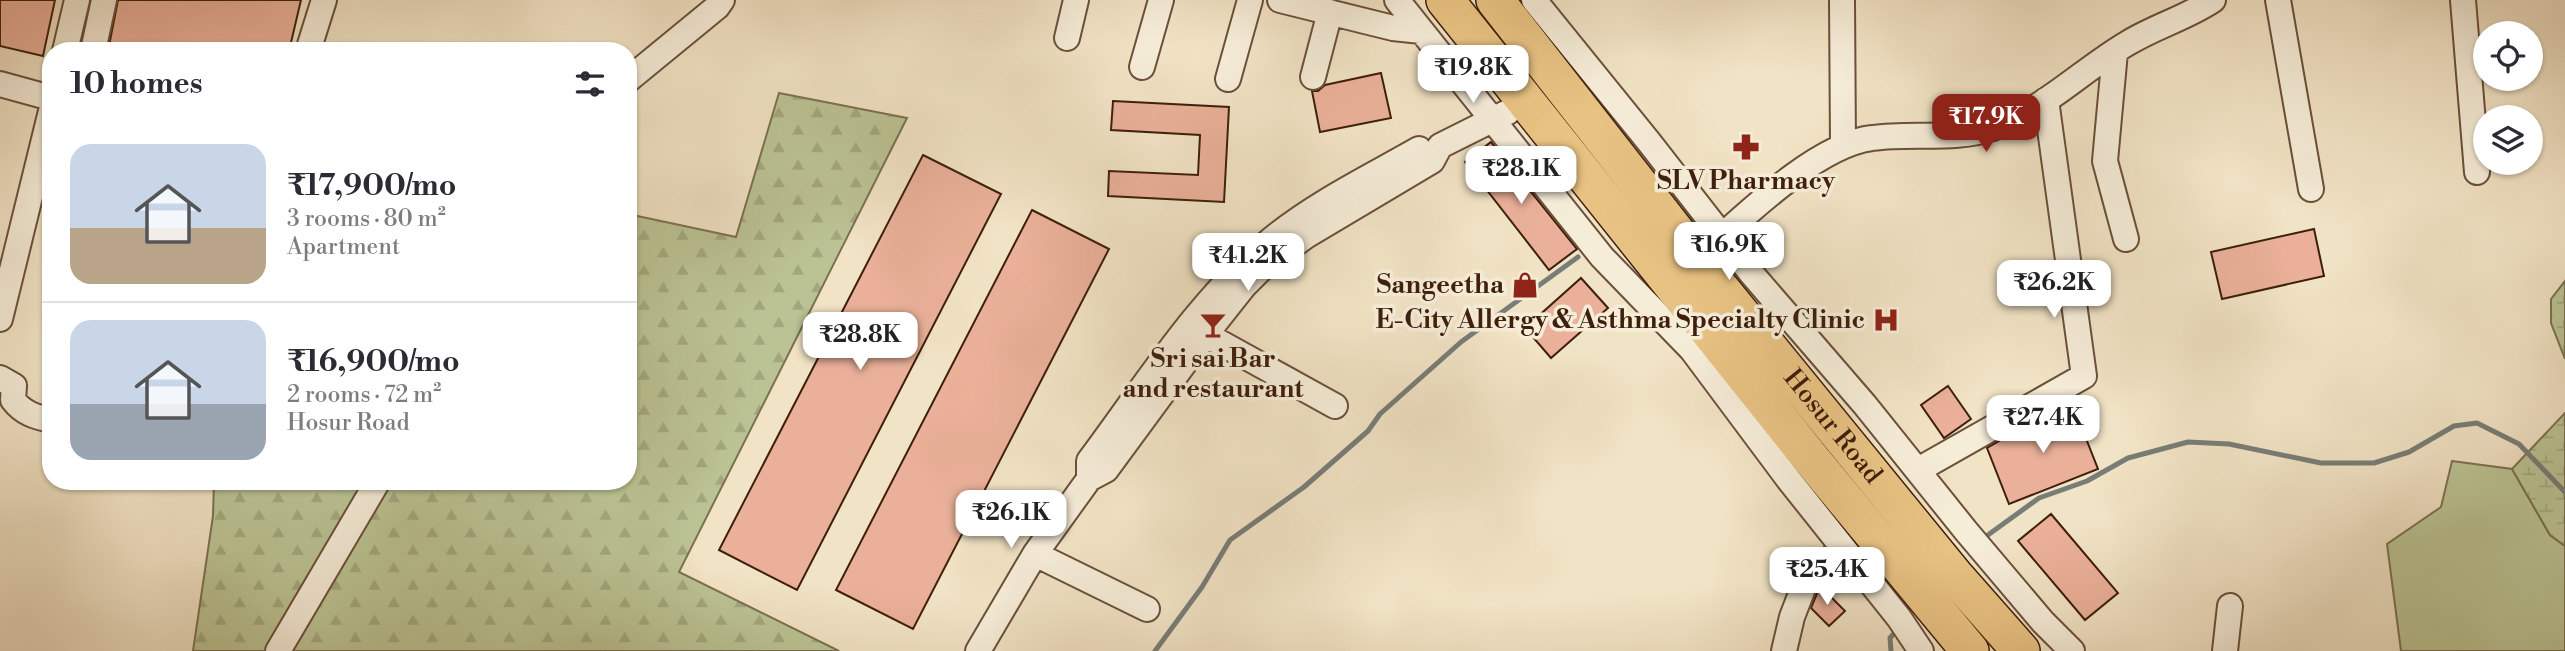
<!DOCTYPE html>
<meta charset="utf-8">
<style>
body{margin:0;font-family:"Libre Bodoni",serif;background:#f7f7f7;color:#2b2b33;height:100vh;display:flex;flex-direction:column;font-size:26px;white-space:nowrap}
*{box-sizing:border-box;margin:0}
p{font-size:23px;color:#7c7c81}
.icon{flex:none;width:38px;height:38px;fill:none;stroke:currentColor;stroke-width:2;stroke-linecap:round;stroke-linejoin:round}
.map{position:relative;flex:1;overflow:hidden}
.sheet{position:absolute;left:42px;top:42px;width:595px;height:448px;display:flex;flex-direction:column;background:#fff;border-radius:28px;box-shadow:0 2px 5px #0004}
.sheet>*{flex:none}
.controls{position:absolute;left:2473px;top:21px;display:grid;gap:14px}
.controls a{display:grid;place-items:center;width:70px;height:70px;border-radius:50%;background:#fff;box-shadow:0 2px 5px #0004;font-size:35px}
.price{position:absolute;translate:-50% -60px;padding:0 16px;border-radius:14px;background:#fff;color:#222;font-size:23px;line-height:46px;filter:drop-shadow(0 2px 4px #0008)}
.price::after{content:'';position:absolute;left:50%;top:42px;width:21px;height:16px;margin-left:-10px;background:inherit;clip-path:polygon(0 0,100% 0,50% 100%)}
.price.current{background:#8f2418;color:#fff}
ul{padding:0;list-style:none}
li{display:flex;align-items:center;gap:21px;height:175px;padding:0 28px}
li+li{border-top:2px solid #e1e1e2}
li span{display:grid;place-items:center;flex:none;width:196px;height:140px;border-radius:21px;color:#555}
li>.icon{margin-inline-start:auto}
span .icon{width:84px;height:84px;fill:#fffc;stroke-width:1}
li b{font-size:30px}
h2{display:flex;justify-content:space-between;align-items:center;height:84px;padding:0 28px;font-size:30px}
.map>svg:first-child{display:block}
.grass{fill:#bbc394;stroke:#7c7150;stroke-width:2}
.forest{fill:url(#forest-firs);stroke:#7c7150;stroke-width:2}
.wetland{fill:url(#wetland-marsh);stroke:#7c7150;stroke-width:2}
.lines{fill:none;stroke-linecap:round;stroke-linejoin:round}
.stream{stroke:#787d77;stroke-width:5}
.building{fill:#eab099;stroke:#3e1f0c;stroke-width:2}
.minor-casing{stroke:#6b503a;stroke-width:28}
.highway-casing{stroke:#3e1f0c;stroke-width:40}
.minor{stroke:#f6edd9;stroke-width:24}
.highway{stroke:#e8c282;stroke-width:37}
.labels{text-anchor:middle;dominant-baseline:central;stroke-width:7;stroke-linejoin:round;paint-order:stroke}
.poi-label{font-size:26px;font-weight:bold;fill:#3e1f0c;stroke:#f6edd9}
.street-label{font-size:26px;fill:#3e1f0c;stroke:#f6edd9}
</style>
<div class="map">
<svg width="2565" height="651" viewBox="0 0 2565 651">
<defs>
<pattern id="forest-firs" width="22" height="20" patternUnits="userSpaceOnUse" patternTransform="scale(1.75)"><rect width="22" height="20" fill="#bbc394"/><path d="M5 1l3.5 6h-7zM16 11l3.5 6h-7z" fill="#a2a77e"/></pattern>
<pattern id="wetland-marsh" width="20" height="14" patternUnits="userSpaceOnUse" patternTransform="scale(1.75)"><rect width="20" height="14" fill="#bbc394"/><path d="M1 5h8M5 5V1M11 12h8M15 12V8" fill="none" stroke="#a2a77e"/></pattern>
</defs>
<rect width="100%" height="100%" fill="#f1e3c5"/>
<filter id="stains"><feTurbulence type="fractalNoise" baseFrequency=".00286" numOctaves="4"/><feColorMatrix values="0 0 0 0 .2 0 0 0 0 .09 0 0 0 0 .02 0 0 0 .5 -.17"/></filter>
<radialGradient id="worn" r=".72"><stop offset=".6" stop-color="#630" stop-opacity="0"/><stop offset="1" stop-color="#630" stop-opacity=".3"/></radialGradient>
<path class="grass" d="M2452,461L2512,469L2550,535L2565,546V651H2401L2387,544L2441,507Z"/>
<path class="forest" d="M779,93L907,118L679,572L839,651H193L213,516L214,481H628V214L736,237Z"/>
<path class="wetland" d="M2565,281V359L2551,323V299Z
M2565,413V546L2550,535L2512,469Z"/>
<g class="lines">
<path class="stream" d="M1981,540L2039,498L2087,481L2128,458L2188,442L2229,444L2321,463H2374L2409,452L2454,426L2477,423L2519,444L2565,492
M1155,651L1202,587L1230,540L1304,487L1368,431L1380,414L1461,342L1578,257
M1891,651L1890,638L1898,629"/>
</g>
<path class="building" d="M0,0H55L43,56L0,46Z
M118,0H301L289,51H108Z
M1381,73L1391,118L1320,132L1312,91H1318L1325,85Z
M1113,101L1229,107L1224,202L1108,196L1109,171L1198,175L1200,135L1111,130Z
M1491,142L1577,249L1549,270L1465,162Z
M923,155L1001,194L797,590L719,550Z
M1032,210L1109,249L913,629L836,590Z
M2314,229L2324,276L2222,299L2211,252Z
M1581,278L1608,308L1551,358L1525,328Z
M1948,386L1971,419L1944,438L1921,405Z
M2072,403L2098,469L2009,504L1987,448L2053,410Z
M2051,514L2118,593L2085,620L2018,541Z
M1820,586L1845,611L1829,626L1811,608Z"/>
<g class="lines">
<g class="minor-casing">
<path id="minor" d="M1280,0L1393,28L1421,31
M1397,0L1602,257L1692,350L1789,480L1899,618L1921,651
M1534,0L1649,142L1751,273L1865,405L1966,531L2043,622L2072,651
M1842,0L1843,145
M2278,0L2311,189
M2463,0L2477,172
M1067,38L1076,0
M65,51L77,0
M93,51L104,0
M308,51L324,0
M2115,52L2105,161L2126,239
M1142,67L1161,0
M1313,77L1330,12
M1228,79L1250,0
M628,80L717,7L722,0
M0,84L51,98
M1722,236C1758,203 1823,144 1872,138C1912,132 1954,141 1993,128C2044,110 2082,70 2128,43C2156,26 2186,18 2213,0
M0,319L51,111
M1192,327L1335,406
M0,378L14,386L13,400C23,413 35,417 51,420
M1918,470L2084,376L2046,100
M1089,479V461C1146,385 1198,300 1272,239C1316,203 1370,177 1419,149
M1035,554L1147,609
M278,651L378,481
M978,651L1035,554L1089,479L1106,470L1206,334L1244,286L1262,268L1306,236L1432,161L1440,146L1508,112
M1784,651L1792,617L1807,578L1843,548
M2225,651L2230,606"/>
</g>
<g class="highway-casing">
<g id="highway">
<path d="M1445,0L1812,460L1970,651"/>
<path id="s1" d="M1495,0L1719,287L1954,575L2021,651"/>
</g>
</g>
<use href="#minor" class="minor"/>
<use href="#highway" class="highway"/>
</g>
<defs>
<g id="pharmacy-bare" transform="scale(2.1)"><path d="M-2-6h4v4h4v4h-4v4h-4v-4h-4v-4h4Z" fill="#8f2418" stroke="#f6edd9" stroke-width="2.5" paint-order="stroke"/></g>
<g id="shop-bare" transform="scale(2.1)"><path d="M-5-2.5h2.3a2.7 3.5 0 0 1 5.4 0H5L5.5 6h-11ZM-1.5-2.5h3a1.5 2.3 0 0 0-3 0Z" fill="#8f2418" stroke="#f6edd9" stroke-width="2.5" paint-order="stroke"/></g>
<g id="hospital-bare" transform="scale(2.1)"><path d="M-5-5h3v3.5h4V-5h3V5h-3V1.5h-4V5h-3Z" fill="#8f2418" stroke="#f6edd9" stroke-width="2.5" paint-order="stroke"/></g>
<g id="bar-bare" transform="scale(2.1)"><path d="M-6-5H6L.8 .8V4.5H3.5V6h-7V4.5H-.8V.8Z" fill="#8f2418" stroke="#f6edd9" stroke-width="2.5" paint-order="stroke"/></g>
</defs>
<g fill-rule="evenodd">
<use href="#pharmacy-bare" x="1746" y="147"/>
<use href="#shop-bare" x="1525" y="285"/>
<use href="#hospital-bare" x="1886" y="320"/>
<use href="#bar-bare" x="1213" y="325"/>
</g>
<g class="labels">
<g class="poi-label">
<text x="1746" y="181">SLV Pharmacy</text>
<text x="1504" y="285" text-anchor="end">Sangeetha</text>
<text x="1865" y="320" text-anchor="end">E-City Allergy &amp; Asthma Specialty Clinic</text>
<text x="1213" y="359">Sri sai Bar<tspan x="1213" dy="30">and restaurant</tspan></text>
</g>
<g class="street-label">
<text stroke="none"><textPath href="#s1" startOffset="544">Hosur Road</textPath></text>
</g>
</g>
<rect width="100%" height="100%" filter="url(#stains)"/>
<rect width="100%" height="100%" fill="url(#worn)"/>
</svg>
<div class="controls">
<a><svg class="icon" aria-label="locate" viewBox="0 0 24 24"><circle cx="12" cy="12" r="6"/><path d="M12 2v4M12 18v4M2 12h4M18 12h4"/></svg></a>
<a><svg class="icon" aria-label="layers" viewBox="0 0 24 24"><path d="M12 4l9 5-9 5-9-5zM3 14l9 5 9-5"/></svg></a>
</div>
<b class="price" style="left:1473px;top:105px">₹19.8K</b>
<b class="price current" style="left:1986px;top:154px">₹17.9K</b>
<b class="price" style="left:1521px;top:206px">₹28.1K</b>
<b class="price" style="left:1729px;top:282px">₹16.9K</b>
<b class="price" style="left:1248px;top:293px">₹41.2K</b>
<b class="price" style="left:2054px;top:320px">₹26.2K</b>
<b class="price" style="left:860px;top:372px">₹28.8K</b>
<b class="price" style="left:2043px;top:455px">₹27.4K</b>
<b class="price" style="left:1011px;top:550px">₹26.1K</b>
<b class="price" style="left:1827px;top:607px">₹25.4K</b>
<section class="sheet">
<h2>10 homes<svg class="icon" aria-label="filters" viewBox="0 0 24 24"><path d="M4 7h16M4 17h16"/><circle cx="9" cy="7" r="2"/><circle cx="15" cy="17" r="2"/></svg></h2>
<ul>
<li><span style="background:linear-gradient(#c9d6e8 60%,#b9a48a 0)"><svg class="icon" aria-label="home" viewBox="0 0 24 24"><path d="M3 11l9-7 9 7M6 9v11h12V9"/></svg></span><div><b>₹17,900/mo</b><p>3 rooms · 80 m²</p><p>Apartment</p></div></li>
<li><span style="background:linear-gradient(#c9d6e8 60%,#9aa5b1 0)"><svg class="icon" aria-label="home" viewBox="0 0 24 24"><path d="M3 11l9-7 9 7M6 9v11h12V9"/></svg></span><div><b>₹16,900/mo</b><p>2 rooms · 72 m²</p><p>Hosur Road</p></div></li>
</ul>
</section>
</div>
